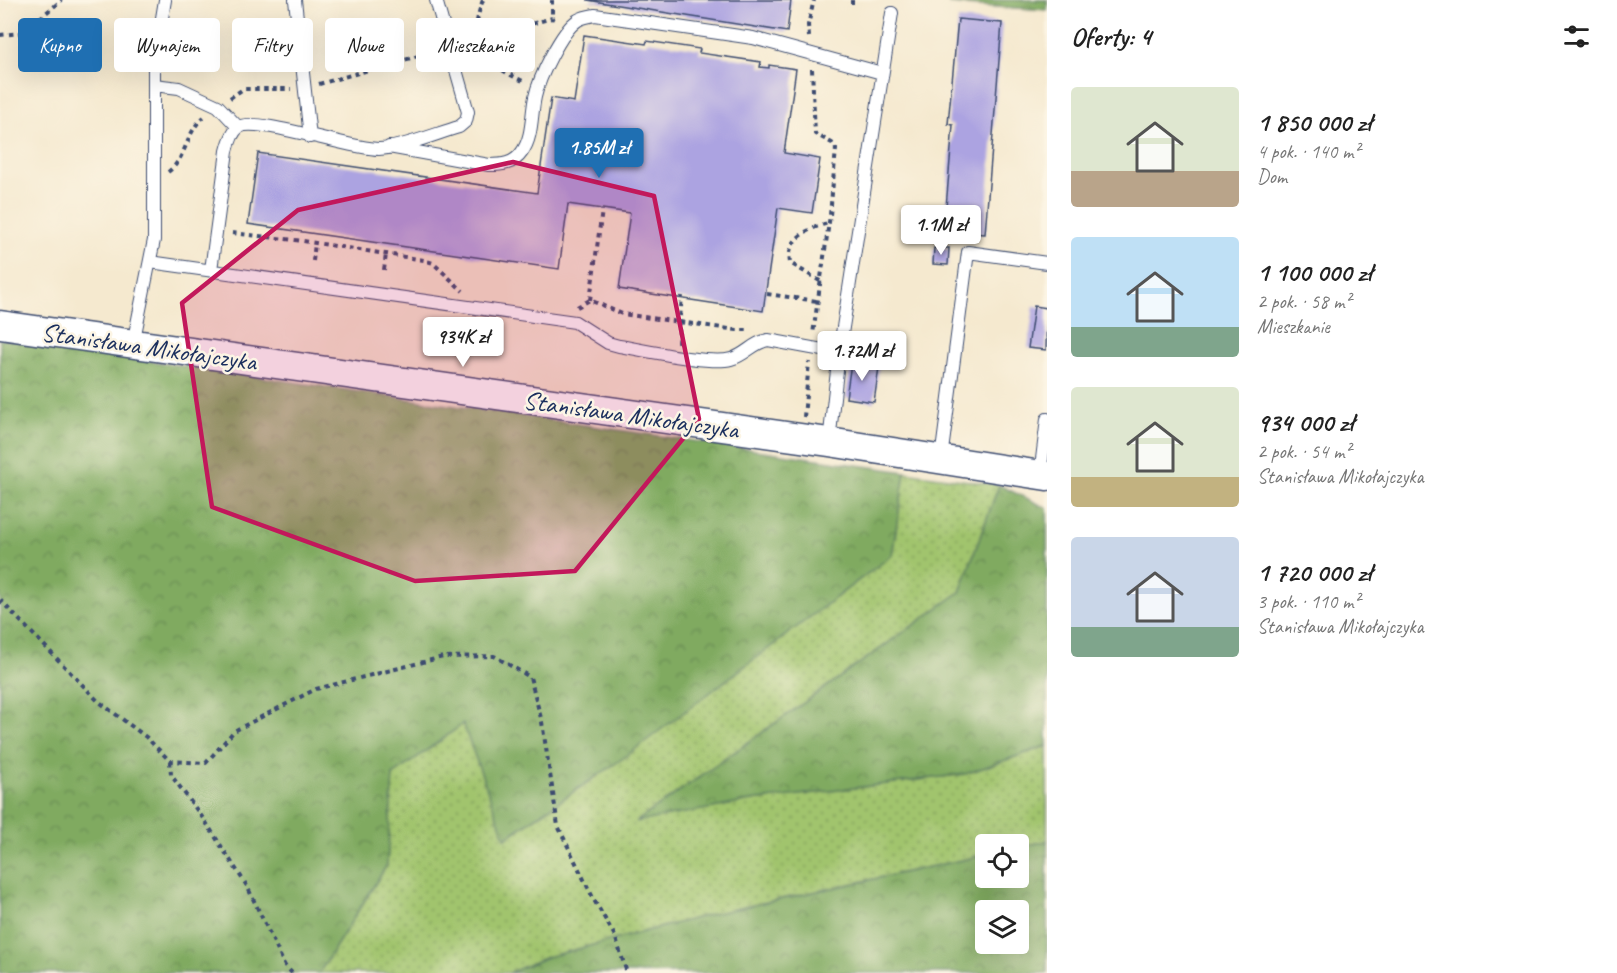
<!DOCTYPE html>
<html lang="pl">
<meta charset="utf-8">
<style>
body{margin:0;font-family:Caveat,sans-serif;background:#f6f6f6;color:#222;height:100vh;display:flex;flex-direction:column;font-size:22px;white-space:nowrap}
*{box-sizing:border-box;margin:0}
p{font-size:20px;color:#767676}
.icon{flex:none;width:33px;height:33px;fill:none;stroke:currentColor;stroke-width:2;stroke-linecap:round;stroke-linejoin:round}
.map{position:relative;flex:1;overflow:hidden}
.drawer{display:flex;flex-direction:column;background:#fff;width:570px}
.drawer>*{flex:none}
.banner{position:absolute;left:18px;top:18px;width:570px;height:54px;display:flex;gap:12px}
.fabs{position:absolute;left:975px;top:834px;display:grid;gap:12px}
.fabs a{display:grid;place-items:center;width:54px;height:54px;border-radius:6px;background:#fff;box-shadow:0 6px 24px #0002;font-size:30px}
.price{position:absolute;translate:-50% -51px;padding:0 14px;border-radius:6px;background:#fff;color:#222;font-size:20px;line-height:39px;filter:drop-shadow(0 2px 3px #0008)}
.price::after{content:'';position:absolute;left:50%;top:36px;width:18px;height:14px;margin-left:-9px;background:inherit;clip-path:polygon(0 0,100% 0,50% 100%)}
.price.on{background:#1f6fb2;color:#fff}
ul{padding:0;list-style:none}
li{display:flex;align-items:center;gap:18px;height:150px;padding:0 24px}
li span{display:grid;place-items:center;flex:none;width:168px;height:120px;border-radius:6px;color:#555}
li>.icon{margin-inline-start:auto}
span .icon{width:72px;height:72px;fill:#fffc;stroke-width:1}
li b{font-size:26px}
h2{display:flex;justify-content:space-between;align-items:center;height:72px;padding:0 24px;font-size:26px}
.chip{padding:0 21px;border-radius:6px;background:#fff;box-shadow:0 6px 24px #0002;font-size:21px;line-height:54px}
.chip.on{background:#1f6fb2;color:#fff}
main{display:flex;flex:1;min-height:0}
.map>svg:first-child{display:block}
.grass{fill:url(#grass-dots);stroke:#5e7a66;stroke-width:1.5}
.forest{fill:url(#forest-crowns);stroke:#4e6c5f;stroke-width:1.5;fill-rule:evenodd}
.building{fill:#aca3e1}
.lines{fill:none;stroke-linecap:round;stroke-linejoin:round}
.service-casing{stroke:#3c4b6f;stroke-width:14}
.tertiary-casing{stroke:#3c4b6f;stroke-width:31}
.path{stroke:#3c4b6f;stroke-width:4;stroke-dasharray:4.5 4.5;stroke-linecap:butt}
.service{stroke:#fff;stroke-width:12}
.tertiary{stroke:#fff;stroke-width:28}
.marked{fill:#c2185b;fill-opacity:0.2;stroke:#c2185b;stroke-width:4.5;stroke-linejoin:round}
.labels{text-anchor:middle;dominant-baseline:central;stroke-width:5;stroke-linejoin:round;paint-order:stroke}
.street-label{font-size:26px;fill:#1b2f5e;stroke:#fcf5e5}
</style>
<main>
<div class="map">
<svg width="1047" height="973" viewBox="0 0 1047 973">
<defs>
<pattern id="grass-dots" width="8" height="8" patternUnits="userSpaceOnUse" patternTransform="scale(1.5)"><rect width="8" height="8" fill="#a1c46d"/><path d="M2 2h.1M6 6h.1" fill="none" stroke="#82a05d" stroke-width="1.8" stroke-linecap="round"/></pattern>
<pattern id="forest-crowns" width="20" height="18" patternUnits="userSpaceOnUse" patternTransform="scale(1.5)"><rect width="20" height="18" fill="#80aa60"/><path d="M2 6a3 3 0 1 1 6 0M12 15a3 3 0 1 1 6 0" fill="none" stroke="#688b52"/></pattern>
</defs>
<rect width="100%" height="100%" fill="#fcf5e5"/>
<filter id="ink" filterUnits="userSpaceOnUse"><feTurbulence type="fractalNoise" baseFrequency=".0167" numOctaves="2"/><feDisplacementMap in="SourceGraphic" scale="12" xChannelSelector="R" yChannelSelector="G"/><feConvolveMatrix kernelMatrix="1 2 1 2 8 2 1 2 1" color-interpolation-filters="sRGB"/></filter>
<filter id="wash" filterUnits="userSpaceOnUse"><feTurbulence type="fractalNoise" baseFrequency=".008" numOctaves="4" result="noise"/><feDisplacementMap in="SourceGraphic" scale="24" xChannelSelector="R" yChannelSelector="G"/><feGaussianBlur stdDeviation="1.35" result="paint"/><feColorMatrix in="noise" values="0 0 0 0 0 0 0 0 0 0 0 0 0 0 0 0 0 1.4 0 .05"/><feComposite in="paint" operator="in"/></filter>
<g filter="url(#wash)">
<rect width="100%" height="100%" fill="#f5e9cf"/>
<path class="grass" d="M905,472L999,485L960,592L637,821L751,801L965,774L1047,746V841L1019,847L1018,844H986L985,855L712,914L547,957L509,973H319L387,865L392,776L463,724L506,838L622,759L892,555Z"/>
<path class="forest" d="M950,0H1047V10L949,4Z
M0,339L905,472L892,555L622,759L505,838L463,724L393,775L387,865L319,973H0Z
M999,485L1047,508V746L965,774L751,801L636,822L960,592Z
M1047,841V973H509L547,957L712,914L985,855L986,878H1018L1019,847ZM1018,910V944H986V910Z"/>
<g id="blocks">
<path class="building" d="M587,0H791L787,32Z
M958,19L1002,23L985,234L944,231L953,125L948,124Z
M584,35L646,44L647,41L700,49L699,53L761,62L760,67L769,68V65L796,69L784,153L820,159L812,213L778,208L763,311L619,289L630,213L568,204L559,269L248,224L258,153L537,193L551,98L574,102Z
M934,248H949L948,265L933,264Z
M1034,306L1047,308L1046,350L1028,348Z
M851,363L879,367L874,402L846,398Z"/>
</g>
</g>
<g filter="url(#ink)">
<use href="#blocks" fill-opacity="0" stroke="#3c4b6f" stroke-width="1.5"/>
<g class="lines">
<g class="service-casing">
<path id="service" d="M295,0L310,137
M154,85L179,88L218,106L238,127
M389,147L489,165C502,165 514,164 522,152C533,137 531,115 535,97C539,78 561,31 578,20C583,17 589,16 595,15L753,38L882,73
M150,262L575,322L608,343L619,346C645,350 709,365 731,359C746,355 752,343 768,340L839,353
M211,270L227,151C229,143 232,132 239,127C256,116 350,149 379,149C398,149 438,133 459,127L466,121L468,112L436,0
M133,344L154,240V66L165,0
M829,442L839,353L892,13
M941,459L968,252L1047,263
M1040,475L1047,419"/>
</g>
<g class="tertiary-casing">
<path id="tertiary" d="M0,325L829,442L1047,476"/>
</g>
<path class="path" d="M483,0C465,46 486,64 525,82
M552,0V18L554,19
M852,0V4
M0,35L21,33L62,0
M809,37L808,25L814,0
M463,43L552,18
M812,69L815,134L832,143L836,149L830,215L813,334
M319,84L436,51
M230,98L243,89H291
M168,172C187,158 186,131 204,117
M232,233L303,241L424,260L433,263L463,291
M313,261L315,243
M384,270L386,254
M820,281L790,263C786,238 808,229 828,223
M767,294L817,301
M590,300L602,210
M577,307L590,300L622,314L737,330H750
M678,343L682,296
M804,417L809,362
M0,600L98,701L146,737L170,761L206,763L234,731L316,689L443,657L494,656L530,677L542,722L558,826L594,900L615,936L627,973
M170,761L171,775L205,821L247,886L285,966L292,973"/>
<use href="#service" class="service"/>
<use href="#tertiary" class="tertiary"/>
</g>
</g>
<path class="marked" d="M513,162L654,196L699,419L575,571L415,581L212,507L182,303L298,210Z"/>
<g class="labels">
<g class="street-label">
<text transform="translate(149 347) rotate(8)">Stanisława Mikołajczyka</text>
<text transform="translate(631 415) rotate(8)">Stanisława Mikołajczyka</text>
</g>
</g>
</svg>
<div class="fabs">
<a><svg class="icon" aria-label="locate" viewBox="0 0 24 24"><circle cx="12" cy="12" r="6"/><path d="M12 2v4M12 18v4M2 12h4M18 12h4"/></svg></a>
<a><svg class="icon" aria-label="layers" viewBox="0 0 24 24"><path d="M12 4l9 5-9 5-9-5zM3 14l9 5 9-5"/></svg></a>
</div>
<b class="price on" style="left:599px;top:179px">1.85M zł</b>
<b class="price" style="left:941px;top:256px">1.1M zł</b>
<b class="price" style="left:463px;top:368px">934K zł</b>
<b class="price" style="left:862px;top:382px">1.72M zł</b>
<div class="banner">
<a class="chip on">Kupno</a>
<a class="chip">Wynajem</a>
<a class="chip">Filtry</a>
<a class="chip">Nowe</a>
<a class="chip">Mieszkanie</a>
</div>
</div>
<section class="drawer">
<h2>Oferty: 4<svg class="icon" aria-label="filters" viewBox="0 0 24 24"><path d="M4 7h16M4 17h16"/><circle cx="9" cy="7" r="2"/><circle cx="15" cy="17" r="2"/></svg></h2>
<ul>
<li><span style="background:linear-gradient(#dfe7d0 70%,#b9a48a 0)"><svg class="icon" aria-label="home" viewBox="0 0 24 24"><path d="M3 11l9-7 9 7M6 9v11h12V9"/></svg></span><div><b>1 850 000 zł</b><p>4 pok. · 140 m²</p><p>Dom</p></div></li>
<li><span style="background:linear-gradient(#bfe0f5 75%,#7fa58c 0)"><svg class="icon" aria-label="home" viewBox="0 0 24 24"><path d="M3 11l9-7 9 7M6 9v11h12V9"/></svg></span><div><b>1 100 000 zł</b><p>2 pok. · 58 m²</p><p>Mieszkanie</p></div></li>
<li><span style="background:linear-gradient(#dfe7d0 75%,#c2b280 0)"><svg class="icon" aria-label="home" viewBox="0 0 24 24"><path d="M3 11l9-7 9 7M6 9v11h12V9"/></svg></span><div><b>934 000 zł</b><p>2 pok. · 54 m²</p><p>Stanisława Mikołajczyka</p></div></li>
<li><span style="background:linear-gradient(#c9d6e8 75%,#7fa58c 0)"><svg class="icon" aria-label="home" viewBox="0 0 24 24"><path d="M3 11l9-7 9 7M6 9v11h12V9"/></svg></span><div><b>1 720 000 zł</b><p>3 pok. · 110 m²</p><p>Stanisława Mikołajczyka</p></div></li>
</ul>
</section>
</main>
